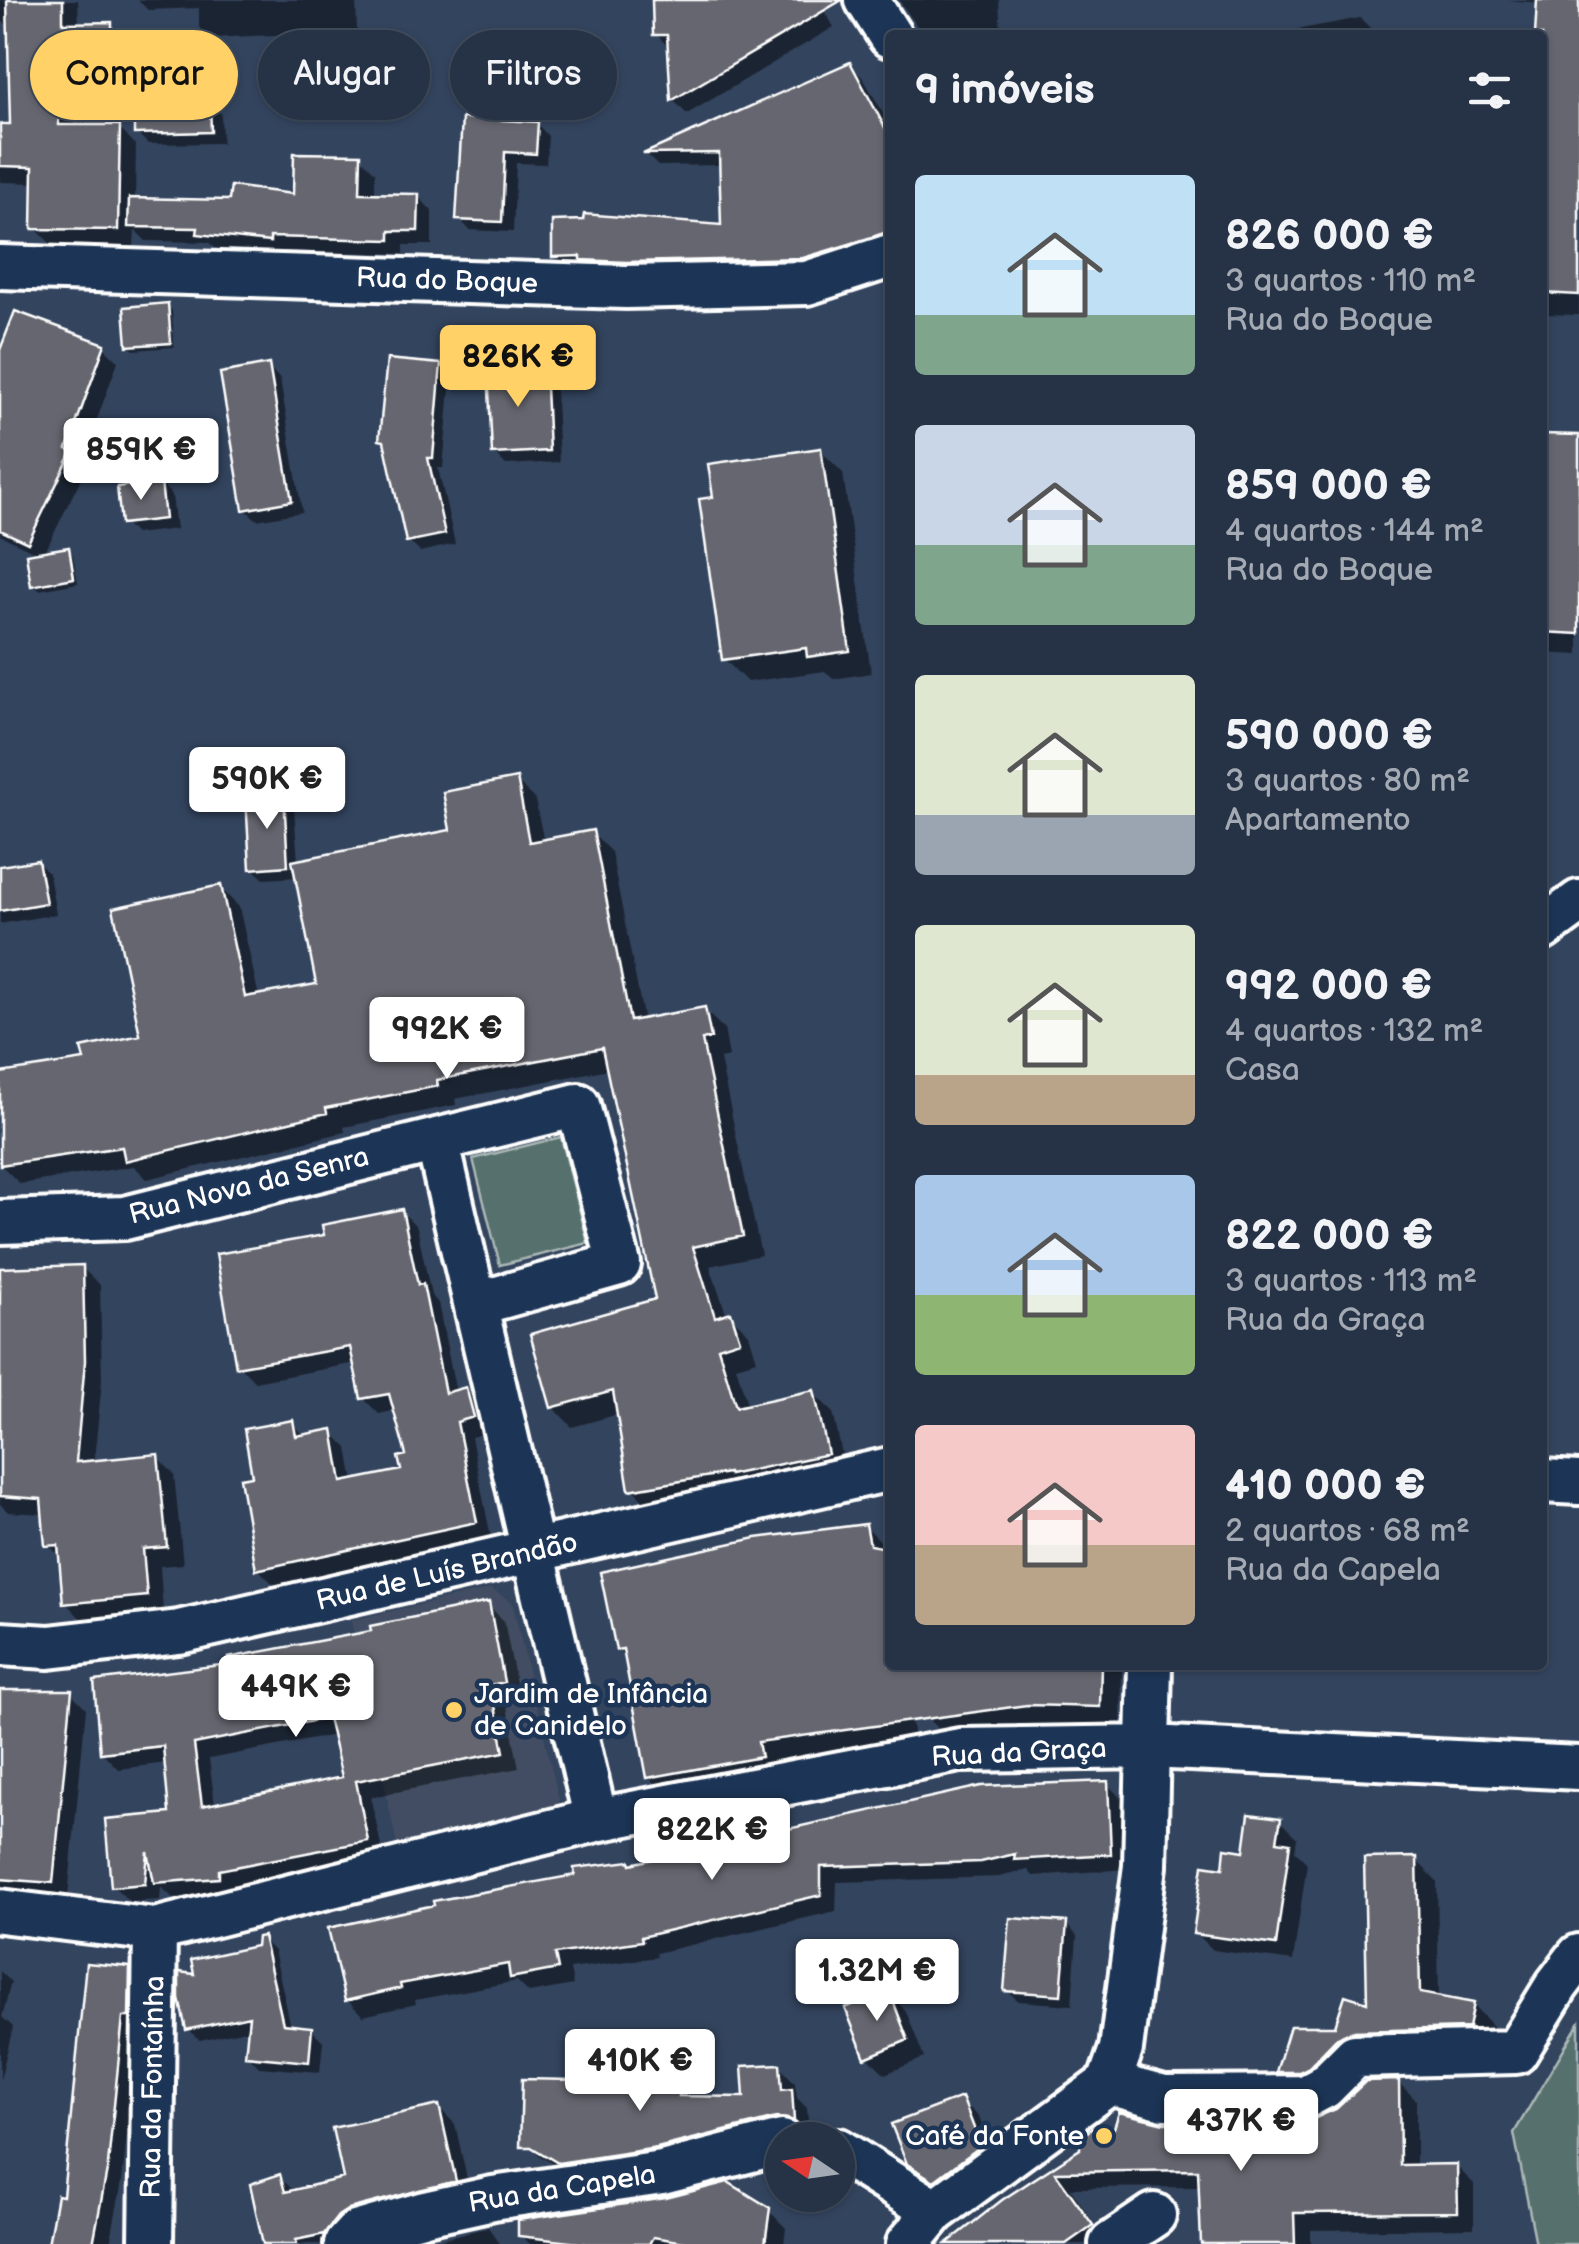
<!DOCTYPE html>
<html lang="pt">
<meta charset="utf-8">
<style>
body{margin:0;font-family:"Balsamiq Sans",sans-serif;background:#323f51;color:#f1f3f6;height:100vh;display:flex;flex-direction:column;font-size:38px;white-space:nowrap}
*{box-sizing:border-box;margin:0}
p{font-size:32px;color:#a4aab3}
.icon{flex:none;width:55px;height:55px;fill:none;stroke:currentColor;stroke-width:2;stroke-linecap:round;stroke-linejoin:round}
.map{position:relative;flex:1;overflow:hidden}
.panel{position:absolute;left:885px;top:30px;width:662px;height:1640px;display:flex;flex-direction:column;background:#263346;border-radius:10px;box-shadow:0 2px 8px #0004,0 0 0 2px #424e5f}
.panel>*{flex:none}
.top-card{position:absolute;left:30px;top:30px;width:705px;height:90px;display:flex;gap:20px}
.needle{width:65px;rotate:283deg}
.buttons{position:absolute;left:765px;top:2122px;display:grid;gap:20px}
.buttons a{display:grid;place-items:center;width:90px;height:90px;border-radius:50%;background:#263346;box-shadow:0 2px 8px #0004,0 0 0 2px #424e5f;font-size:50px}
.price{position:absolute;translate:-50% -85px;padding:0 22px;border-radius:10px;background:#fff;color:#222;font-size:32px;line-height:65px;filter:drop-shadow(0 2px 5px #0008)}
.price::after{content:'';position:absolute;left:50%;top:60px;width:30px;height:22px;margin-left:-15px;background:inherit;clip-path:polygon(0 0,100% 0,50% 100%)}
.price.selected{background:#ffd166;color:#111}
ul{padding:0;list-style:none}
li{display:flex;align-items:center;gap:30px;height:250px;padding:0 30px}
li span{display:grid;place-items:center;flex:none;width:280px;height:200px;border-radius:10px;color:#555}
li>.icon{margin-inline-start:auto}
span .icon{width:120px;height:120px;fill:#fffc;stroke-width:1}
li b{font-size:42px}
h2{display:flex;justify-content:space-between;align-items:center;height:120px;padding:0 30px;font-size:42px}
.chip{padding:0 35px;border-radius:45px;background:#263346;box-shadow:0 2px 8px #0004,0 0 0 2px #424e5f;font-size:35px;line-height:90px}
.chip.selected{background:#ffd166;color:#111}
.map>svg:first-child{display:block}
.built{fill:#424e63}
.green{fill:#57706d;stroke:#abb8b6;stroke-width:2.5}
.shadow{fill:#0007;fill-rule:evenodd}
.building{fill:#666670;stroke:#fff;stroke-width:2.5;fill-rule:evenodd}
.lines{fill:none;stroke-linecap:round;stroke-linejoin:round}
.street-casing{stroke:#fff;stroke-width:50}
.street{stroke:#1d3557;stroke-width:42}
.poi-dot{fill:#ffd166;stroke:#1d3557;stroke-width:4}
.labels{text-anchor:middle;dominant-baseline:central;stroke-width:9;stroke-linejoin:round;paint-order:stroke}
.street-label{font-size:28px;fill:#fff;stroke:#1d3557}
.poi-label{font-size:28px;fill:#fff;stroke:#1d3557;text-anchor:start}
</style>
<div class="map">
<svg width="1579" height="2244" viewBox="0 0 1579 2244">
<rect width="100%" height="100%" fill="#33445e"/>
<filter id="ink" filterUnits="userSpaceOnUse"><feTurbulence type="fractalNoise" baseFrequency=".01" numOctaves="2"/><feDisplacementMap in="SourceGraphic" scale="20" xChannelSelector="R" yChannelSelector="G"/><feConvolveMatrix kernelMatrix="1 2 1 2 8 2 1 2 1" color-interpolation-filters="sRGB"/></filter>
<g filter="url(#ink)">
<path class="built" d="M491,1589L512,1602L559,1800L556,1811L398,1850L351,1620Z"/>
<path class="green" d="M561,1137L588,1243L500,1265L473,1159Z
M1579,2023V2244H1536L1514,2133Z"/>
<path class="shadow" d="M0,0H78L79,25L111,24L128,42L129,76L72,78L75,127L119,128L136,145L135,201L231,203L295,196L360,157L375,172V195L418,196L432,211V245H404V254L284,251V256L215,248L209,242L146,241L135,230L134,246L52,245L35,228L36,183L0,182V126L13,127L10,27L0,20Z
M138,0H356L357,31L211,38L199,27V8L148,10Z
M654,0H818L834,27L687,114L673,100L670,49L656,34Z
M899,0H999L1001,35H923Z
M1507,0H1579V315L1542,314V35H1538L1539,3Z
M1360,18L1377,35H1269Z
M850,65L863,78L890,125V246L817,270L568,268L555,256L724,228L722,165L658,166L647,155Z
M209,103L221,114L222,143L148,144L137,133Z
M464,121L537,124L548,136L546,164L516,163L513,232L470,230L459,219Z
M167,306L172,311L174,347L134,350L129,345Z
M103,346L118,361L81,464L86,468L44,554L68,550L73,555L78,583L39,590L34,585L39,554L0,535V358Z
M440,366L451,378L443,468H438L455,544L420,552L408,541L387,444L382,439Z
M268,367L280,379L302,512L257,520L245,509Z
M544,367L555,379L559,462L506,465L494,453Z
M1542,436L1579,438V655L1542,653Z
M820,450L843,473L871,673L833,679L825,671L747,682L724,659L715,500Z
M161,484L172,495L176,529L135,534L124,523Z
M516,781L535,800L544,842L592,833L611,852L644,1021L704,1010L724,1029L729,1057L720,1059L761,1255L710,1266L727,1316L730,1315L749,1334L757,1360L736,1366L748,1407L813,1393L833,1412L846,1473L651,1508L632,1488L619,1414L572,1427L553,1407L658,1301L609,1069L455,1099L456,1105L344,1127L345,1132L147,1179L134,1166L20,1184L0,1164V1076L87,1062L143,1036L220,888L239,907L259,997L318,986L298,877L264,879L252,868L283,798L294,809L298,862L453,832Z
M38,862L49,874L56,914L0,924V869Z
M401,1211L417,1227L431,1295L438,1303L456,1393L465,1390L481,1406L488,1433L471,1437L491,1538L274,1585L258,1569L254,1478L292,1423L306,1437L332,1432L348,1448L354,1482L404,1472L409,1457L396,1410L379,1414L363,1398L356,1363L255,1382L239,1366L327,1237Z
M82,1268L100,1285L102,1380L94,1462L157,1457L174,1474L183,1564L160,1566L163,1613L83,1621L66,1603L62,1558L48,1545L45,1514L8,1512L0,1504V1270Z
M866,1526L886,1547L890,1572V1665H903L915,1745L778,1762L780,1777L670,1798L649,1777L627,1659L618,1649Z
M488,1605L504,1621L519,1698L506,1701L519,1768L371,1797L383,1856L234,1886V1893L173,1898L161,1887L160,1900L130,1902L113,1886L172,1815L167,1763L118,1769L102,1752L232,1667ZM335,1735L345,1779L215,1805L209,1759Z
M926,1665H1122L1121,1727L1050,1726L948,1739L926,1717Z
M0,1693H71L86,1708L68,1897L0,1892Z
M1107,1784L1123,1800L1126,1869L1033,1876L1028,1870L999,1877L837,1882L836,1911L656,1953L657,1957L570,1969L573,1985L529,1993L517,1981L415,2000L416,2004L363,2016L347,2000L632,1866Z
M1280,1821L1297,1838L1295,1851L1307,1863L1293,1961L1213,1950L1196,1933L1225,1871Z
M1416,1860L1437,1881L1439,1999L1473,2005L1493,2026L1489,2048L1375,2051L1300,2092L1279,2072L1370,2005Z
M1066,1924L1077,1936L1072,2005L1018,2001L1007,1990Z
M262,1939L274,1951L291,2027L311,2029L323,2041L320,2072L259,2067L248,2055L250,2029L200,2040L188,2029L197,1977L258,1948Z
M128,1970L143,1984L122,2181L110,2244H51Z
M0,1971L11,1982L2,2017L13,2027L0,2080Z
M888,1993L906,2011L924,2058L885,2074L867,2056Z
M779,2066L795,2083L797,2098L807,2108L809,2136L793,2133L576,2178L540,2156L523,2139L678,2084L693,2098L747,2099Z
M1398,2082L1416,2100V2167L1456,2166L1474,2184V2228L1311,2230V2244H1203L1201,2187L1070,2188L1108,2244H950L1082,2150L1163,2125L1306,2124Z
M961,2100L979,2117L997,2164L953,2197L927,2181L909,2162Z
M438,2107L455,2124L471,2197L345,2244H266L280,2177L295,2192L346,2180Z
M768,2210L786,2228L784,2244H530L520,2235Z
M488,2227L500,2244H422Z"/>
<path class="building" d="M7,0H63V23L112,22V60L56,61L59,125H120L118,230L32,229L33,167L0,166V124H10Z
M652,0H842L671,101L667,35H653Z
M1537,0H1579V295L1542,293V35H1535Z
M850,62L890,137V232L803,258L626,262L581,260V256L552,257V221L583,220L584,214L721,225L719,153L643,154Z
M210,100L211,132L134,134V102Z
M462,118L538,122L536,154L505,152L502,222L456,220Z
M294,153L361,154L360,193L419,194L418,231H390V240L270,237V242L197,234L198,228L128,227L129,198L229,200L231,186L293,194Z
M168,303L171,343L127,346L124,307Z
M15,311L105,344L67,449L72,452L28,543L0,530V350Z
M387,359L441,364L433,458H428L445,534L406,542L384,441L379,440Z
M269,364L292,501L243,510L220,373Z
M545,365L549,451L492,454L488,368Z
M1542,434L1579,435V634L1542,632Z
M821,448L850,651L807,657L806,648L722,660L699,499L713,497L708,464Z
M161,481L165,519L121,524L117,487Z
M69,547L74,578L31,586L26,554Z
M517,778L529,842L593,830L630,1021L705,1007L711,1038L702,1040L743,1236L693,1247L715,1317L731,1312L740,1340L718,1347L736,1407L814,1390L828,1454L729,1475L728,1473L629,1490L613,1391L551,1408L530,1334L655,1299L602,1048L437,1080L438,1086L326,1108L327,1113L125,1161L122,1147L0,1165V1073L84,1060L81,1048L140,1035L113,908L221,885L245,997L316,984L292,861L450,830L443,792Z
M284,795L288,866L250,869L246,797Z
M38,860L46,903L0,911V866Z
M402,1209L418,1285L423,1284L445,1393L466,1387L474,1417L457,1422L477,1522L256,1570L240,1478L252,1476L244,1429L293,1420L296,1436L333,1429L342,1482L401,1470L398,1457L406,1455L389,1394L361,1399L350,1347L236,1367L216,1254L324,1235L322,1225Z
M83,1265L85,1361L76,1462L158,1454L167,1547L143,1549L147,1596L63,1604L58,1545L45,1546L41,1499L0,1496V1268Z
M866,1524L870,1545L886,1548L890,1581V1665H1101L1100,1707L1027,1705L758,1742L761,1757L647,1778L623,1649L616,1650L600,1572L756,1538Z
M489,1602L504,1682L491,1685L504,1752L356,1781L368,1841L219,1870V1878L154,1883L148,1852L145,1884L111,1887L105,1819L169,1813L163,1746L100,1753L94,1681L229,1664L228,1658L371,1631L370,1626ZM328,1718L342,1777L202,1806L194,1744Z
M0,1690H72L53,1883L0,1879Z
M1108,1781L1111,1854L1014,1860L1015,1854L981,1862L821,1867V1895L641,1937L642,1941L555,1954L558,1969L510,1978L508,1964L400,1984L401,1988L345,2001L328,1928L434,1905L433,1901L575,1875L574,1868L630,1861L631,1864L981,1786Z
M1249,1814L1281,1818L1277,1841L1290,1843L1276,1945L1193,1934L1203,1865L1223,1868L1225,1848L1244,1851Z
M1417,1857L1420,1993L1474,2003L1469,2028L1353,2031L1337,2038L1309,2067L1299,2072H1276L1290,2026H1335L1345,1995L1367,2002L1364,1858Z
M1010,1918L1067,1922L1061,1995L1004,1991Z
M263,1936L283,2024L312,2027L309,2062L245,2056L249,2016L186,2030L179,1998V1972L194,1974L191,1960L256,1946L257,1937Z
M86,1963L130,1967L129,2017H123L108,2165L93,2244H48L57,2195L63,2196Z
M889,1990L908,2040L865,2058L845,2008Z
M780,2064L782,2090L792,2089L794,2121L776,2118L657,2148L558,2163L531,2147H520L522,2079L679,2082V2096L744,2097L742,2066Z
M1399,2080L1400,2165L1457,2164L1458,2212L1294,2213L1295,2244H1201L1198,2170L1055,2172L1093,2225L1066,2244H946L1002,2200L1080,2149V2138L1092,2128H1114L1119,2112L1164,2123L1305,2122L1336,2109L1366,2081Z
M962,2097L981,2146L934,2181L907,2164L891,2124Z
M439,2105L456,2181L349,2209L338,2216L324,2234L296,2240L297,2244H263L250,2184L280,2174L285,2192L343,2178L332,2128Z
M728,2182L770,2208L765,2244H697L653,2237L649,2244H587L518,2236V2220L666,2198Z"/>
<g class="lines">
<g class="street-casing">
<path id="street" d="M867,0L890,36
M0,267L626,287L807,283L890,256
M1542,929L1579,902
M437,1140L578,1105L619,1264L476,1304
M0,1222L125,1218L437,1140L596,1820
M1542,1481L1579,1483
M0,1644L49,1647L179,1632L890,1469
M0,1911L155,1930L596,1820L960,1750L1150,1747L1579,1768
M1109,2083L1164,2098L1305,2097L1324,2087L1355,2056L1516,2052L1557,1985L1579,1956
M838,2150L935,2211
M151,2244L155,1930
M346,2244L356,2233L425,2213L493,2198L662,2173L782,2142
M908,2244L935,2211L1109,2083L1121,2049L1145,1866L1150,1665
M1111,2244L1154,2215"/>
</g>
<use href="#street" class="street"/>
</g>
</g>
<g class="poi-dot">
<circle cx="454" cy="1710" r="10"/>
<circle cx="1104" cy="2136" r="10"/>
</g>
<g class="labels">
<g class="street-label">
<text transform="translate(447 281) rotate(2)">Rua do Boque</text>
<text transform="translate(249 1186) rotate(-14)">Rua Nova da Senra</text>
<text transform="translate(447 1572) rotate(-13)">Rua de Luís Brandão</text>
<text transform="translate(1019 1753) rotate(-3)">Rua da Graça</text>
<text transform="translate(153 2087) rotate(-89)">Rua da Fontaínha</text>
<text transform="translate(562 2189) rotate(-9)">Rua da Capela</text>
</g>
<g class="poi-label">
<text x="474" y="1694">Jardim de Infância<tspan x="474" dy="32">de Canidelo</tspan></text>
<text x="1084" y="2136" text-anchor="end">Café da Fonte</text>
</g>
</g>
</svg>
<div class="buttons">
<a><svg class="needle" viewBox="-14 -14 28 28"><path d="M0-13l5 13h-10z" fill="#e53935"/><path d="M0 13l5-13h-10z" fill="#a4aab3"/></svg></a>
</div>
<b class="price selected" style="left:518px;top:410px">826K €</b>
<b class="price" style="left:141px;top:503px">859K €</b>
<b class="price" style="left:267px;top:832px">590K €</b>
<b class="price" style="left:447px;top:1082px">992K €</b>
<b class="price" style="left:296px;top:1740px">449K €</b>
<b class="price" style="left:712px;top:1883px">822K €</b>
<b class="price" style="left:877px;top:2024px">1.32M €</b>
<b class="price" style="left:640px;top:2114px">410K €</b>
<b class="price" style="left:1241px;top:2174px">437K €</b>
<div class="top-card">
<a class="chip selected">Comprar</a>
<a class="chip">Alugar</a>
<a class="chip">Filtros</a>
</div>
<section class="panel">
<h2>9 imóveis<svg class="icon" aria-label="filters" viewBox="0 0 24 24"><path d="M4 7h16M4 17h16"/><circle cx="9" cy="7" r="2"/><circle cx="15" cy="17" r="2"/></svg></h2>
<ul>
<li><span style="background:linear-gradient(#bfe0f5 70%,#7fa58c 0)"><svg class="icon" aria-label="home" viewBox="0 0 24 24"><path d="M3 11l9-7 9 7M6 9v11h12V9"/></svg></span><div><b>826 000 €</b><p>3 quartos · 110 m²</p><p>Rua do Boque</p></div></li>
<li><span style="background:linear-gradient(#c9d6e8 60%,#7fa58c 0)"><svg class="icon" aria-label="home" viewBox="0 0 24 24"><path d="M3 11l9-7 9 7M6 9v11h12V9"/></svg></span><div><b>859 000 €</b><p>4 quartos · 144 m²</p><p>Rua do Boque</p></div></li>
<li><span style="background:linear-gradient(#dfe7d0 70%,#9aa5b1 0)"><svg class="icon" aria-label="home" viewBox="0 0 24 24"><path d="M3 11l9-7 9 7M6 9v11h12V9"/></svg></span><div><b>590 000 €</b><p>3 quartos · 80 m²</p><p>Apartamento</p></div></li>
<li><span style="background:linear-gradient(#dfe7d0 75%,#b9a48a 0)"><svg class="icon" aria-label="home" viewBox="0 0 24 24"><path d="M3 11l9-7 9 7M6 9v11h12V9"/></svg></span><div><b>992 000 €</b><p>4 quartos · 132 m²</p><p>Casa</p></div></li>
<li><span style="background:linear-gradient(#a9c7e8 60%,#8fb573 0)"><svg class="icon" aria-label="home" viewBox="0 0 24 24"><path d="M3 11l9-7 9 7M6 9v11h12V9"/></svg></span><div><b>822 000 €</b><p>3 quartos · 113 m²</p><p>Rua da Graça</p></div></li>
<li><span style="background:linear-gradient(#f6c9c9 60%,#b9a48a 0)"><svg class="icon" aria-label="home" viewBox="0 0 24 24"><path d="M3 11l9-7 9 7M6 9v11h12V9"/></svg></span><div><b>410 000 €</b><p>2 quartos · 68 m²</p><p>Rua da Capela</p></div></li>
</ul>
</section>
</div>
